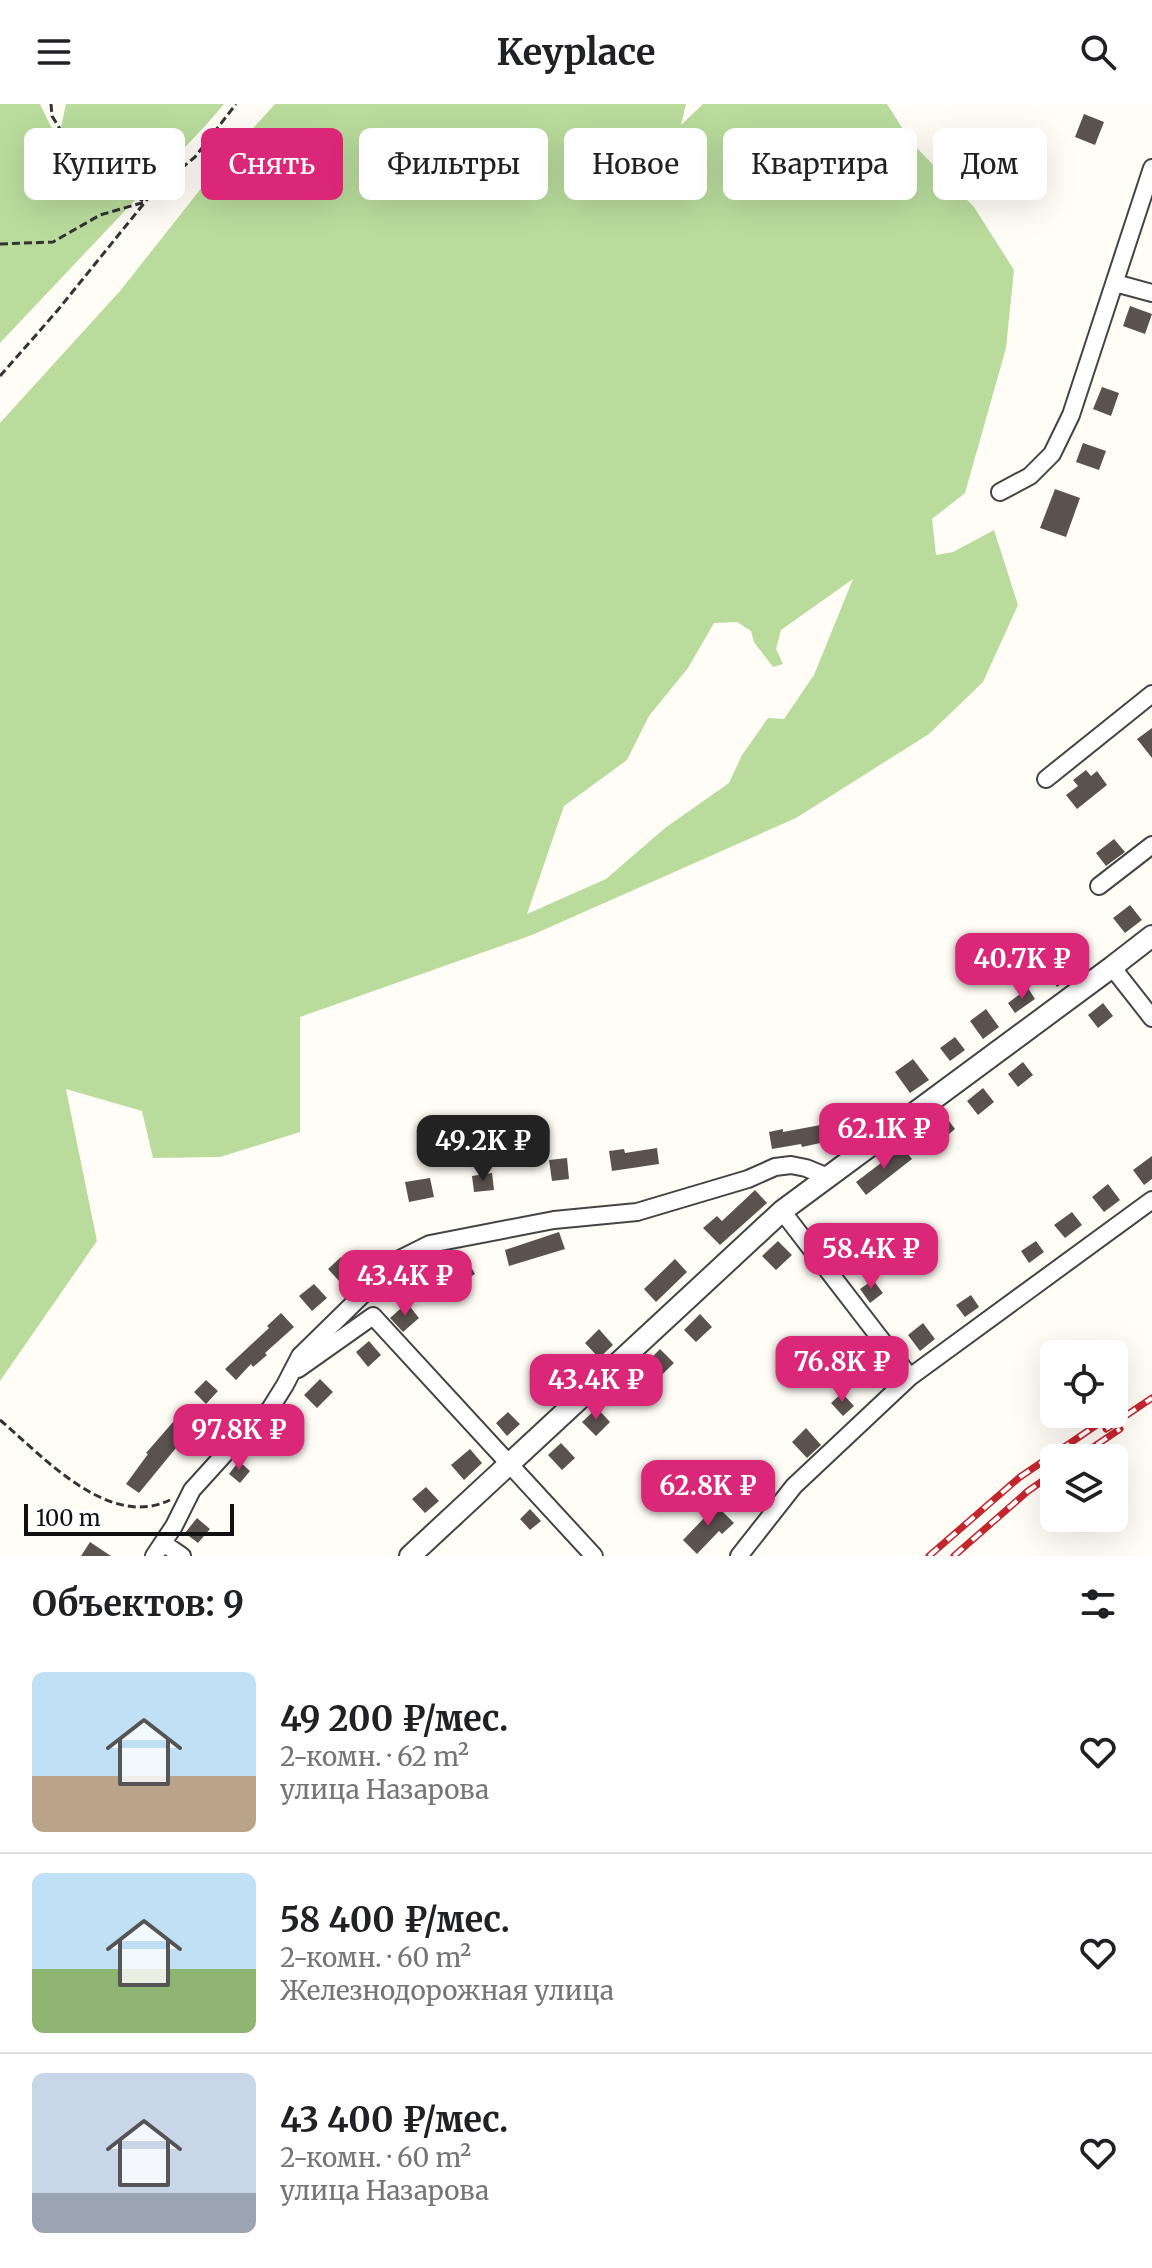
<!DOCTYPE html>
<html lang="ru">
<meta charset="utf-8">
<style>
body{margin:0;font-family:Merriweather,serif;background:#f2f2f2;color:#202124;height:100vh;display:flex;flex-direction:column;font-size:30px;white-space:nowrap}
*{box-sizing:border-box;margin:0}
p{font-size:26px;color:#757577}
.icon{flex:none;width:44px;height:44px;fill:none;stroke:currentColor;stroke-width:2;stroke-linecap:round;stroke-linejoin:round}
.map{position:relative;height:1452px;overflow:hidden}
.side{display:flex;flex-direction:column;background:#fff;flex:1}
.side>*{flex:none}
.hud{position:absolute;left:24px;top:24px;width:1104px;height:72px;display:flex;gap:16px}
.fabs{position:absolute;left:1040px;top:1236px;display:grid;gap:16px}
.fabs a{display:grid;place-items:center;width:88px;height:88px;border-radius:12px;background:#fff;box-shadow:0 8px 32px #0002;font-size:40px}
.scale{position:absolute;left:24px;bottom:20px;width:210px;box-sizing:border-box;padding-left:8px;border:4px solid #111;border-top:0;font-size:22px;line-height:28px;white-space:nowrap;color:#111;-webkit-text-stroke:6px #fff;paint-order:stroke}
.price{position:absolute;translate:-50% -68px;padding:0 18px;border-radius:16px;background:#db2777;color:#fff;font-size:26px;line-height:52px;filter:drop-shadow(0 2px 4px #0008)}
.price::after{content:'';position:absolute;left:50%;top:48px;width:24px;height:18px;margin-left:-12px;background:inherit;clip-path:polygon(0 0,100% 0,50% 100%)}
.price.current{background:#222;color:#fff}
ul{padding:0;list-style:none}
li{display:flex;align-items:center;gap:24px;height:200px;padding:0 32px}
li+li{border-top:2px solid #e0e0e0}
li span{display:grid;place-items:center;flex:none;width:224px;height:160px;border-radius:12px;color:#555}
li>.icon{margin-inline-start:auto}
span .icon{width:96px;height:96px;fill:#fffc;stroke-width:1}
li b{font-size:34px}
h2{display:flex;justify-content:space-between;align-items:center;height:96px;padding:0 32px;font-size:34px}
.tag{padding:0 28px;border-radius:12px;background:#fff;box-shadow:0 8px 32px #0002;font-size:28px;line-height:72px}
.tag.current{background:#db2777;color:#fff}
header{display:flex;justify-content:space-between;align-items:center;height:104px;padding:0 32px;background:#fff;font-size:36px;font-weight:700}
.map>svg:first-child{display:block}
.forest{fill:#b9dc9c;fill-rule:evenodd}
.building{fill:#5a524d}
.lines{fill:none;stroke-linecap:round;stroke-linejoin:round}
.minor-casing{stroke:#444;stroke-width:20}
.tertiary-casing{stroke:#444;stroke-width:24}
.path{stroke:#333;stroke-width:3;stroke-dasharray:8 4;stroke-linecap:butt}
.minor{stroke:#fff;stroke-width:16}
.tertiary{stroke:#fff;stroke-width:20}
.rail-casing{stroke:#c4262e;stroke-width:7}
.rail{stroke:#fff;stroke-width:4;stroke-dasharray:12;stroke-linecap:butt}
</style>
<header><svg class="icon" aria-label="menu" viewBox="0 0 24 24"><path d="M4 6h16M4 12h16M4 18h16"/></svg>Keyplace<svg class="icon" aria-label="search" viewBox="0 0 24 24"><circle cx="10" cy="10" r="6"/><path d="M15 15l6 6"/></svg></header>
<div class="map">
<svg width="1152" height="1452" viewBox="0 0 1152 1452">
<rect width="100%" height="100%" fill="#fffdf5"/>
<path class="forest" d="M0,0H40L58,37L66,0H224L206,21L0,239Z
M275,0H686L681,21L703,0H887L911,38L974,103L1014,166L1006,244L965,389L932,415L936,451L953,448L994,426L1018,501L983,578L929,630L796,714L532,831L300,913V1028L220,1053L153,1054L142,1007L66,985L97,1137L0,1277V319L120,187L218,63ZM853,475L814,571L784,615L768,614L742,651L729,679L665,724L606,775L527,810L564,702L627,656L649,612L688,564L714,519L737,518L751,527L754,538L773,563L783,560L776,545L781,526Z"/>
<path class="building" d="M1084,10L1104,18L1095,41L1075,33Z
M1130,202L1152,210L1145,230L1123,222Z
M1102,283L1119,289L1111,312L1093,305Z
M1083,339L1106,347L1099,366L1076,358Z
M1055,385L1080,394L1066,433L1040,424Z
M1152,624V654L1137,635Z
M1086,666L1091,672L1097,667L1107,681L1077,705L1066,691L1078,682L1073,676Z
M1114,735L1125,748L1106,762L1096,749Z
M1130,801L1142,816L1125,829L1113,814Z
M1074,843L1088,861L1057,883L1044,865Z
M1028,884L1035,895L1015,909L1008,899Z
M1103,899L1113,912L1098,924L1088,911Z
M986,905L999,923L983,935L970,917Z
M955,933L965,946L950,957L940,944Z
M913,955L929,976L910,989L895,968Z
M1023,958L1033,971L1018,983L1008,970Z
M983,984L994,998L978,1011L967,997Z
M847,1005L860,1022L836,1040L834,1036L802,1043L801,1040L772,1045L769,1028L783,1025V1028L826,1020Z
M946,1013L955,1025L937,1040L927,1027Z
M902,1043L912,1055L866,1091L856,1078Z
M657,1044L659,1060L612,1067L609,1047L624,1045L625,1049Z
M1152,1052V1075L1144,1081L1133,1066Z
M567,1054L569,1075L552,1077L549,1056Z
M492,1069L494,1086L474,1088L472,1072Z
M430,1074L434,1093L409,1098L405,1078Z
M1108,1080L1120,1096L1104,1108L1092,1093Z
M755,1086L767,1099L720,1141L703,1124L717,1112L722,1117Z
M1072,1108L1082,1121L1065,1134L1054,1121Z
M559,1128L565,1145L509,1162L505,1146Z
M778,1137L792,1151L776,1166L762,1152Z
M1036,1137L1044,1148L1029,1159L1021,1147Z
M341,1153L354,1166L341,1179L328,1165Z
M675,1155L687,1168L656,1198L644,1185Z
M467,1156L475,1170L460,1179L452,1166Z
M873,1176L883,1189L870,1199L860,1185Z
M314,1180L327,1194L312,1207L299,1192Z
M971,1191L979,1203L965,1213L956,1201Z
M407,1199L419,1214L403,1228L390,1214Z
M281,1209L294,1223L265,1249L267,1251L253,1263L251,1260L236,1276L225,1265L269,1224L267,1222Z
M700,1210L712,1223L696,1238L684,1226Z
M923,1219L935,1235L920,1247L908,1231Z
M599,1225L613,1241L599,1254L585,1239Z
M369,1237L381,1251L368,1263L356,1248Z
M660,1245L674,1259L632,1300L618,1285L634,1269L635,1271Z
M879,1254L891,1269L875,1282L863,1267Z
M562,1263L573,1276L561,1288L549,1275Z
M320,1275L333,1288L317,1304L304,1291Z
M206,1276L218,1287L206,1300L194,1288Z
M842,1289L854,1302L843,1312L831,1299Z
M597,1304L610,1318L596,1332L582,1318Z
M508,1308L520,1320L507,1332L496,1319Z
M180,1310L194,1322L139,1389L126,1380L148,1350L146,1349Z
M272,1320L283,1330L268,1346L257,1336Z
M806,1324L821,1341L807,1354L792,1338Z
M561,1339L575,1354L562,1366L548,1351Z
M470,1345L482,1359L464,1376L451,1361Z
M239,1357L250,1367L240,1379L229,1370Z
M426,1383L439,1397L425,1409L412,1395Z
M714,1399L734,1419L722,1430L719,1427L697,1450L683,1436L705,1413L703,1410Z
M530,1405L541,1417L530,1426L520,1415Z
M197,1414L210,1425L198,1439L185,1429Z
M90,1438L111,1452H81Z"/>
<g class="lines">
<g class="minor-casing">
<path id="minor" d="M1115,179L1152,189
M1000,388L1030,372L1052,350L1071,311L1152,64
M1046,675L1152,590
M1099,782L1152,741
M1112,863L1152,914
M782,1107L910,1273
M298,1265L373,1212L594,1452
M163,1439L182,1452
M154,1452L174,1422L192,1386L240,1333L270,1305L285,1281L300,1252L398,1156L430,1140L554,1116L637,1108L748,1075L775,1063L791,1061L806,1064L828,1073
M739,1452L794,1382L910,1273L1152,1096"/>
</g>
<g class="tertiary-casing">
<path id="tertiary" d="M410,1452L782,1107L1112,863L1152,832"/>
</g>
<path class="path" d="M51,0L52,12L81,59L145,98
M0,140L53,138L100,111L145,98
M0,272L57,207L154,87L195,53L236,0
M0,1316C43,1352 108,1426 170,1396"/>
<use href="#minor" class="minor"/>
<use href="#tertiary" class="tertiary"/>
<g class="rail-casing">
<path id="rail" d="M1106,1325L1152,1294
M1077,1354L1120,1325
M929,1452L1020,1373L1113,1310
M954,1452L1028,1387L1054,1369"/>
</g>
<use href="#rail" class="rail"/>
</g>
</svg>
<div class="fabs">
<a><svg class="icon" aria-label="locate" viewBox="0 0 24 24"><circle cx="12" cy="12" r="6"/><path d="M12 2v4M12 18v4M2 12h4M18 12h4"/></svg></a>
<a><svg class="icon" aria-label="layers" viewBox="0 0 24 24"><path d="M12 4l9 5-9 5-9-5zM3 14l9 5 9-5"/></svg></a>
</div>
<div class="scale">100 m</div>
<b class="price" style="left:1022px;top:897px">40.7K ₽</b>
<b class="price" style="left:884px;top:1067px">62.1K ₽</b>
<b class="price current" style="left:483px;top:1079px">49.2K ₽</b>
<b class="price" style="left:871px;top:1187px">58.4K ₽</b>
<b class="price" style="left:405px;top:1214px">43.4K ₽</b>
<b class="price" style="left:842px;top:1300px">76.8K ₽</b>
<b class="price" style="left:596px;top:1318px">43.4K ₽</b>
<b class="price" style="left:239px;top:1368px">97.8K ₽</b>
<b class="price" style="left:708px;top:1424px">62.8K ₽</b>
<div class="hud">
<a class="tag">Купить</a>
<a class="tag current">Снять</a>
<a class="tag">Фильтры</a>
<a class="tag">Новое</a>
<a class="tag">Квартира</a>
<a class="tag">Дом</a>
</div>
</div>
<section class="side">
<h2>Объектов: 9<svg class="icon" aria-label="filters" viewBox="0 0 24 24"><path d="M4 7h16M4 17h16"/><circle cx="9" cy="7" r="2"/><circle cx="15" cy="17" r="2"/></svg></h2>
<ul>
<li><span style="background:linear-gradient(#bfe0f5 65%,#b9a48a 0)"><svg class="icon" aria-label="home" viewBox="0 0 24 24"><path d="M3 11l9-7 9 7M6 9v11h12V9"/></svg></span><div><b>49 200 ₽/мес.</b><p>2-комн. · 62 m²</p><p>улица Назарова</p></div><svg class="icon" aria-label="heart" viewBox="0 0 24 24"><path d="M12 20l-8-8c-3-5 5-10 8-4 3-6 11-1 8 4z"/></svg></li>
<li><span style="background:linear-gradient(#bfe0f5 60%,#8fb573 0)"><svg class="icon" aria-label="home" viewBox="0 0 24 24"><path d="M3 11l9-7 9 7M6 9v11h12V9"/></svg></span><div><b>58 400 ₽/мес.</b><p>2-комн. · 60 m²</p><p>Железнодорожная улица</p></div><svg class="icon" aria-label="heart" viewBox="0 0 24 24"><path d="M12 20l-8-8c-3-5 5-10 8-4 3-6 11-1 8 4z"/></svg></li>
<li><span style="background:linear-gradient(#c9d6e8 75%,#9aa5b1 0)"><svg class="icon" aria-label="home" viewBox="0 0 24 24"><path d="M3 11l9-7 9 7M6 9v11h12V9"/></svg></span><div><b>43 400 ₽/мес.</b><p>2-комн. · 60 m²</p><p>улица Назарова</p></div><svg class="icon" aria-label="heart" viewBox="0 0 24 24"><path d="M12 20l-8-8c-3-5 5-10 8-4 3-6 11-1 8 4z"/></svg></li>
</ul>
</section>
